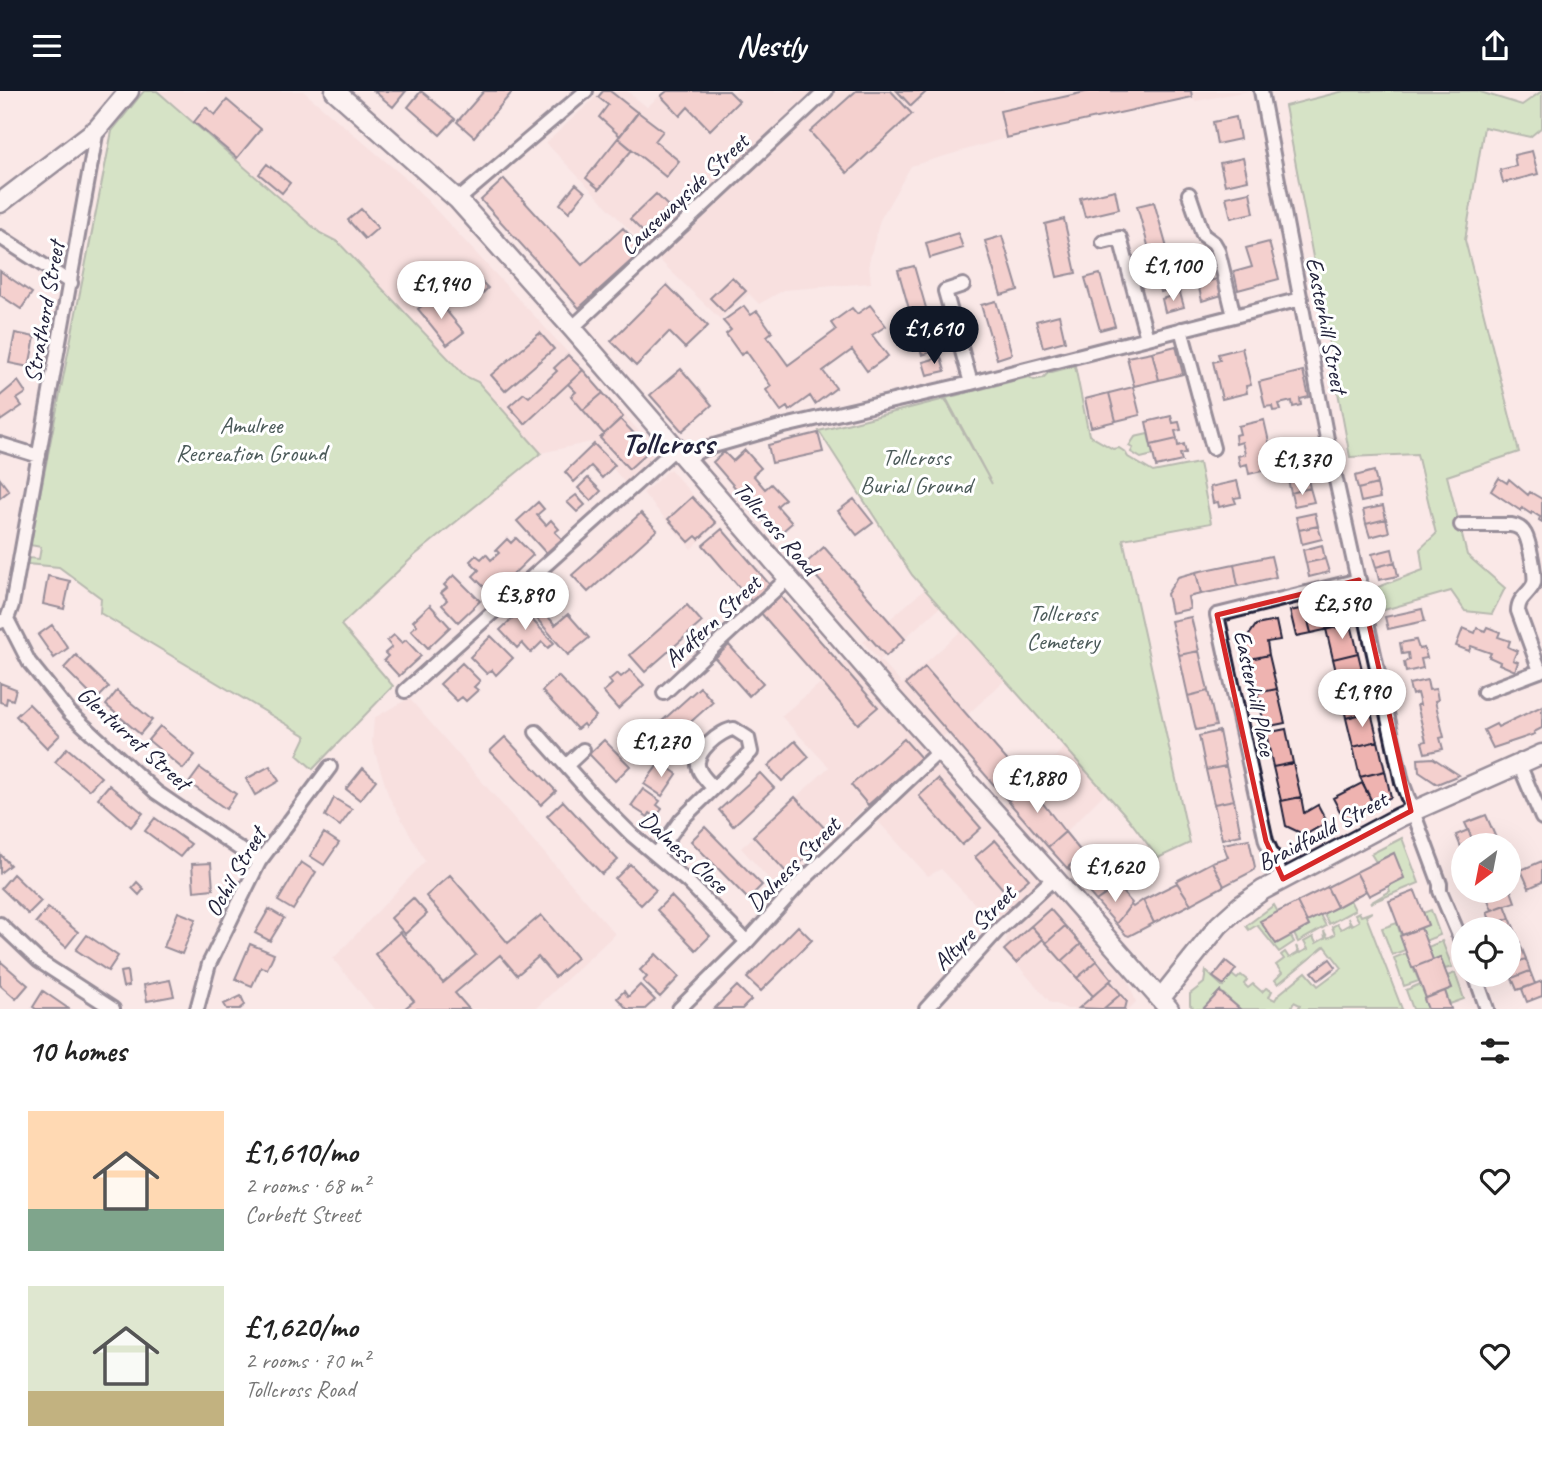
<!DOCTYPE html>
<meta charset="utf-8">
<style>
body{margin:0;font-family:Caveat,sans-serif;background:#f6f6f6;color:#222;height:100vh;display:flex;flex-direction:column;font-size:26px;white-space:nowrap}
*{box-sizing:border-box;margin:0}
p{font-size:23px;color:#767676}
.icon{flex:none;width:38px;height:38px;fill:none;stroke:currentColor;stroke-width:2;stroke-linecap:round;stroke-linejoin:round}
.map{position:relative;height:918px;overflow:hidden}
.panel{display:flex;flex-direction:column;background:#fff;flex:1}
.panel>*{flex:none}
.needle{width:46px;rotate:212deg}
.buttons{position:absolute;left:1451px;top:742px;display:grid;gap:14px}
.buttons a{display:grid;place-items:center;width:70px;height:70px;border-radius:50%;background:#fff;box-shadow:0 7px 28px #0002;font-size:35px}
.price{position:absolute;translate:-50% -60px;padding:0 16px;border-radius:24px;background:#fff;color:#222;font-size:23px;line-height:46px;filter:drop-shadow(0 2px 4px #0008)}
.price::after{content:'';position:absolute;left:50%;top:42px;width:21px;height:16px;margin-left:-10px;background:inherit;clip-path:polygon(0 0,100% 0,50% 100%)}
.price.on{background:#111827;color:#fff}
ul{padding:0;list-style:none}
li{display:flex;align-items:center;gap:21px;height:175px;padding:0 28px}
li span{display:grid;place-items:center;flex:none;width:196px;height:140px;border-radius:0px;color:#555}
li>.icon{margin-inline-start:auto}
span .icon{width:84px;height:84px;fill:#fffc;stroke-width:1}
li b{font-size:30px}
h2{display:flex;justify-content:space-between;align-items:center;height:84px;padding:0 28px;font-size:30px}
header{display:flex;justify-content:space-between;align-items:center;height:91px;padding:0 28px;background:#111827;color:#fff;font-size:32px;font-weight:800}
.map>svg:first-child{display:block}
.built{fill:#f6d8d6}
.green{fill:#acde9e;stroke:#67806c;stroke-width:2}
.building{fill:#eeb3b0;stroke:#22223b;stroke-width:2}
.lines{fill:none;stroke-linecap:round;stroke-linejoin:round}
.street-casing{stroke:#22223b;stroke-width:18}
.secondary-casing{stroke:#22223b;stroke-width:23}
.street{stroke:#fff;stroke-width:12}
.secondary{stroke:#fff;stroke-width:18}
.marked{fill:none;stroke:#d62828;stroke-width:5;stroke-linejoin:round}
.labels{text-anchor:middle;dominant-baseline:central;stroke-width:6;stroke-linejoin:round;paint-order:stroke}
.street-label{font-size:24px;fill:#22223b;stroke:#fff}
.park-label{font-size:24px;fill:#4b5a59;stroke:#fff}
.district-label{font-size:32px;font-weight:bold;fill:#22223b;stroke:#fff}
</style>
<header><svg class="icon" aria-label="menu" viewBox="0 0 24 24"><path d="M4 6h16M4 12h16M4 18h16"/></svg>Nestly<svg class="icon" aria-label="share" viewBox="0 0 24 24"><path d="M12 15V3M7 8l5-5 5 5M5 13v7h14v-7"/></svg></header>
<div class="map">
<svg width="1542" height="918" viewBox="0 0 1542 918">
<rect width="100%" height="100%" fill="#fae8e7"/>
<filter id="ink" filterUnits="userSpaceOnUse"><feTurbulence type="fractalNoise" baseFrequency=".0143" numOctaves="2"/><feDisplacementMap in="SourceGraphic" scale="14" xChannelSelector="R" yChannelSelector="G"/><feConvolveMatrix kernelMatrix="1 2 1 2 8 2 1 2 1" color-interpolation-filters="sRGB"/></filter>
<g filter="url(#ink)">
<path class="built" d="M157,0H303L410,91L540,231L655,358L646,374L625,392L591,351L541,362L478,291L465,286L338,151L320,142Z
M602,0H627L647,16L665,0H1248L1196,10L1192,6L1006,47L911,75L880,129L869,171L871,192L784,199L759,213L749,203L720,228L640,150L546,52Z
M670,378L718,433L691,458L643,402Z
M925,498L940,516L880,569L902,593L961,540L1005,589L926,662L985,729L1028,693L1065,656L1105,702L1031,776L1128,889L1136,911L1129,918H1067L1054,912H1051L1004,859L1007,846L941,778L928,785L865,716L777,797L741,757L829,676L781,625L846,571L859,585L879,569L863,551Z
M409,607L615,843L535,918H374L333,868L425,770L389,706L372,652L374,627Z"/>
<path class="green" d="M144,0H157L320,142L338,151L465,285L478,291L541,362L415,464L341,534L393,595L313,678L297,664L306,645L100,522L101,507L59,476L27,473L28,467L39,468L41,456L30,454L112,40Z
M1344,0H1477L1522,14L1542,0V36L1530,46L1484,36L1465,149L1519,361L1447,385L1467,464L1505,497L1492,523L1465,520L1451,500L1384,519L1378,496L1423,479L1420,458L1436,443L1417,363L1350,366L1285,15Z
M1075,275L1089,344L1113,358L1119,357L1125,361L1128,366L1153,381L1199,372L1211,432L1123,448L1190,752L1158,767L1128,727L912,484L819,340L945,308L992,393L946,307L1029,286L1034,289L1043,287L1048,282Z
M1148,343L1153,364L1141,367L1131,361L1133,357L1129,355L1135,346Z
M1402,747L1419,792L1370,812L1390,800L1388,795L1404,787L1394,762L1376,771L1371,763Z
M1350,809L1355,819L1329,833L1323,822Z
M1274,814L1294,851L1279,861L1257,834L1249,839L1246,835Z
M1431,819L1440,844L1425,850L1421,837L1428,834L1423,822Z
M1359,821L1361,825L1372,821L1366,825L1402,918H1298L1300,914L1294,911L1291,917L1292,918H1240L1220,900L1203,918H1195L1190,914V903L1204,892L1206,880L1223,896L1232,884L1237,888L1241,884L1247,889L1244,893L1248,897L1253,893L1262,901L1266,897L1272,900L1269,906L1275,909L1278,904L1306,881L1318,895L1342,877L1325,855L1278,893L1275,889L1282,882L1276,874L1284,868L1281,864L1285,861L1289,867L1298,862L1296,855L1300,862L1308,858L1304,851L1313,846L1316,852L1325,847L1324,840L1328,847L1335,843L1332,836L1337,833L1341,838L1350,833L1348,827L1352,834L1359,830L1355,823Z
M1320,824L1326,835L1298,851L1294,843L1309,835L1307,831Z
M1397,832L1405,859L1392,864L1382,837Z
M1442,850L1452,876L1445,878L1440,866L1433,869L1428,856Z
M1406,862L1419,890L1404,895L1394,867Z
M1455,882L1464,908L1450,913L1445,900L1452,897L1447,885Z
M1420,893L1426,907L1424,908L1428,918H1413L1406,899Z"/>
<path class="building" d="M374,0H406L393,16Z
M421,0L455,28L440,44L408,16Z
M484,0H513L474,46L457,31Z
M603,0H610L638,22L620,45L599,26L608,14L598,6Z
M667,0H729L739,10L710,39L688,16L680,25L661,5Z
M856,0H891L912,23L847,82L810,41Z
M897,0H927L911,15Z
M1090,0H1191L1192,6L1006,47L1000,20Z
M227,9L261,38L237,67L194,31L206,16L215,24Z
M638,21L663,40L655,50L679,70L666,86L618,47Z
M1236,26L1240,48L1217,53L1213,31Z
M618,47L632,59L599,98L586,87Z
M1532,60L1538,83L1503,92L1500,79L1516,75L1514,64Z
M1243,67L1248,89L1225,94L1220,72Z
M267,73L290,92L282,102L259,83Z
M504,88L582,174L623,137L643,159L579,217L481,109Z
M576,93L585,101L569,121L560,113Z
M1115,99L1119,118L1085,126L1080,107Z
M1250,101L1254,122L1231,127L1226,106Z
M656,103L669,116L643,141L630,128Z
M1154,111L1178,196L1161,201L1137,115Z
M361,118L378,137L365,148L348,129Z
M1064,128L1076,182L1057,186L1045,133Z
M958,142L963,157L930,167L926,152Z
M1002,145L1018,199L1001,204L985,150Z
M1269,151L1279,188L1238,199L1234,181L1252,176L1246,157Z
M914,175L938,259L922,264L898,179Z
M467,177L488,197L471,214L449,196Z
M0,180L32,202L21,218L0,204Z
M1100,183L1115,235L1100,239L1085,187Z
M732,186L746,200L724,221L710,207Z
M1217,188L1222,204L1202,210L1198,193Z
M667,194L708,235L685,257L669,241L636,275L611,250Z
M1180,202L1184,216L1165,221L1162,208Z
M434,205L464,241L447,254L418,218Z
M996,210L1012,263L997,268L981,214Z
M870,214L886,235L872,244L888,265L867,280L852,259L823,280L836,297L815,313L810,305L789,320L787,316L781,320L766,299L771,295L746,260L741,264L726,243L731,239L723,230L744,215L751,224L757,220L772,241L767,245L788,274L836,239L831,232L852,217L857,223Z
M1059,224L1065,250L1043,256L1036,230Z
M15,242L35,246L29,276L9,272Z
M540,242L554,258L505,300L491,284Z
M1176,255L1183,283L1159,289L1152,261Z
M1242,257L1251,294L1246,295L1247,302L1222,308L1213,271L1220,269L1218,263Z
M1152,261L1159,289L1134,295L1127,266Z
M568,264L583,279L525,333L509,315L524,302L529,306L557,280L554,277Z
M941,266L945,280L927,284L923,271Z
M681,278L712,314L682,340L650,304Z
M583,279L603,302L583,319L571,305L576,301L568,293Z
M1303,280L1309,306L1300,308L1301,314L1293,316L1292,310L1279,313L1281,319L1273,320L1272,315L1265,316L1259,291Z
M18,290L26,302L17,308L22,315L0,330V305Z
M1133,296L1140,324L1116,330L1109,302Z
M603,302L623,326L604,343L583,319Z
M1109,302L1116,330L1091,336L1085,308Z
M1171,325L1173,332L1179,331L1181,339L1175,340L1177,348L1151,354L1146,331Z
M620,328L650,359L629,378L600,347Z
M1264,329L1275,377L1249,383L1247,373L1240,375L1238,365L1245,363L1242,351L1236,353L1235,344L1240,343L1238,335Z
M818,342L823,361L772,372L768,354Z
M1177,348L1178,355L1184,353L1186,362L1180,363L1182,370L1156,376L1151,354Z
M594,353L615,374L602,387L591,375L574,391L565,381Z
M745,359L761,377L753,384L765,398L771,393L785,408L777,415L792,432L777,445L713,371L724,361L733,370Z
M1374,380L1377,393L1358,398L1355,385Z
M1307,384L1310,397L1291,402L1288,389Z
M588,387L601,400L591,410L578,397Z
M1499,387L1507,392L1509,388L1528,404L1530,401L1542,408V431L1539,429L1540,426L1532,421L1531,423L1522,417L1521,420L1491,400Z
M0,388L9,400L0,407Z
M1237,390L1241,406L1234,407L1236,412L1219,416L1218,411L1213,412L1210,396Z
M1377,393L1380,407L1361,411L1358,398Z
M1310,397L1314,411L1294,415L1291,402Z
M576,404L585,414L577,421L567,411Z
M692,406L716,432L699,448L696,445L689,451L668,428Z
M854,408L873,432L857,444L838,420Z
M538,411L544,418L537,424L546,434L551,429L559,438L555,441L562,448L546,462L517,430Z
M1383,415L1386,428L1366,433L1363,419Z
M641,422L657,439L588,501L572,484Z
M1315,422L1318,435L1299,439L1296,426Z
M1386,428L1389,441L1370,446L1366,433Z
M1318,435L1322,448L1302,453L1299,439Z
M722,438L770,494L751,510L703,454Z
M516,447L533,464L492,504L473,485L479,479L470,470L476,464L481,468L486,463L491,469L499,462L496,459L507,448L511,452Z
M1322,454L1325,468L1306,472L1303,459Z
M824,456L905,548L886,565L805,473Z
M1392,458L1395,471L1376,476L1372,463Z
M1271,465L1276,486L1238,495L1234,473Z
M1325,468L1329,481L1309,486L1306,472Z
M1395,471L1398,485L1379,489L1376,476Z
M1234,473L1238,495L1201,503L1196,481Z
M1196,481L1201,503L1188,506L1190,518L1171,522L1167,503L1178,486Z
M454,484L480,510L458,531L442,514L447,509L441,502L447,497L444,494Z
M48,485L70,490L64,518L43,513Z
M544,491L561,510L546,523L555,534L568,523L589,547L568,564L526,515L528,513L524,508Z
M780,504L878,616L858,633L760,521Z
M1345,507L1351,533L1311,542L1305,517Z
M430,514L450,536L428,557L411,539L417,534L413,530Z
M687,514L702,531L645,581L630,564Z
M1305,517L1311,542L1296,545L1290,520Z
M522,518L554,552L548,557L542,551L531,562L522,552L517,557L500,539Z
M1422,518L1425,530L1388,538L1385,526Z
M1191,526L1199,560L1179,564L1171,530Z
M1276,530L1280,549L1267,551L1269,564L1250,568L1245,550L1256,534Z
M1351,533L1358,562L1333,568L1326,538Z
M52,534L68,557L54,567L38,544Z
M1487,536L1500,541L1498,546L1510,550L1508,556L1517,560L1513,569L1518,571L1515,580L1499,573L1500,571L1489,566L1491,562L1471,555L1469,560L1456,555L1463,537L1475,542L1477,537L1485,540Z
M394,544L402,552L406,549L421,565L399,585L384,569L388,565L385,562L392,556L387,550Z
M491,545L513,567L496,584L492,579L487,583L470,566Z
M1416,549L1419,558L1424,557L1427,567L1421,568L1423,577L1406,581L1404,571L1409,569L1408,562L1402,563L1400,552Z
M729,554L763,592L749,605L715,567Z
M1199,560L1208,600L1188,605L1179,564Z
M1358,562L1365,591L1340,597L1333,568Z
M76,564L109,596L96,609L64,577Z
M1269,564L1277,598L1257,602L1250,568Z
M462,572L480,590L474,596L478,599L466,610L462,606L457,610L440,593Z
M925,576L1028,693L1008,710L906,593Z
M630,579L644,594L618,618L603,601L612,593L609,589L617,582L621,586Z
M558,585L596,625L585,636L583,633L577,638L542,600Z
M1427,589L1429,599L1436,598L1438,609L1435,610L1444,646L1440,647L1443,658L1425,662L1422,651L1426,650L1417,614H1420L1417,602L1412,604L1409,593Z
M1365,591L1371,621L1346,627L1340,597Z
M0,592L16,598L13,609L7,607L6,613L0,611Z
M700,596L713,611L655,663L641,649Z
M1277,598L1285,632L1265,636L1257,602Z
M117,600L152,629L140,643L106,614Z
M1208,600L1216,635L1196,639L1188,605Z
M29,613L60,644L47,657L16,625Z
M1542,615V637L1534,641L1535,643L1493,657L1484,639L1496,633L1498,636Z
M1371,621L1378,650L1353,656L1346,627Z
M160,635L195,664L183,678L148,649Z
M1286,638L1293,672L1273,676L1266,642Z
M1219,640L1226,675L1206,679L1199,645Z
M505,646L556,700L541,714L490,660Z
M904,648L921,667L868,714L851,694Z
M604,649L630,675L615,690L589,663Z
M795,650L809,666L782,690L768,675Z
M1378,650L1385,680L1360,686L1353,656Z
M67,657L101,686L89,699L55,671Z
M1433,667L1459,684L1437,693L1419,681L1418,668Z
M660,671L677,683L662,705L644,693Z
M1293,672L1301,706L1281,710L1273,676Z
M270,675L279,690L255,704L246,688Z
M1226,675L1234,709L1214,713L1206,679Z
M200,677L236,703L226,718L189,692Z
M363,677L376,689L360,709L346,698Z
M1385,680L1391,706L1374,715L1360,686Z
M760,682L774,697L733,735L719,719Z
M938,688L981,737L962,754L919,705Z
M1362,692L1374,715L1345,730L1333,707Z
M1028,693L1065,741L1048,756L1008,710Z
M109,694L143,722L131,736L98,707Z
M643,698L660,710L657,714L662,718L656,726L650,722L648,726L631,715Z
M795,706L831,744L788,783L753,745Z
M1301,706L1304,722L1318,714L1327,731L1305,744L1286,735L1281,710Z
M334,707L352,718L340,735L325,725Z
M1234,709L1241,744L1222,748L1214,713Z
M563,710L618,769L602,783L547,725Z
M1486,724L1499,754H1475L1465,732Z
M155,727L191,753L180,766L145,740Z
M705,736L762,794L748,808L691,750Z
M1468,739L1475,754H1463V761L1456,744Z
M1065,741L1083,763L1067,777L1048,756Z
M324,742L339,752L324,774L310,765Z
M1249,748L1255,776L1253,780L1224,795L1212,771L1228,766L1223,753Z
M995,749L1029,788L1009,805L975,766Z
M1088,760L1118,795L1096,810L1068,777Z
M1394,762L1404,787L1369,805L1356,781Z
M0,763L10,774L0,782Z
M1542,770V791L1529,797L1521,779Z
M301,771L316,781L293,819L278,810Z
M1212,771L1224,795L1191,813L1176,790Z
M211,772L213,798L194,800L192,773Z
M630,773L656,799L641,814L615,788Z
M1356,781L1366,800L1337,816L1327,796Z
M13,783L41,810L28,823L1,797Z
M450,784L508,852L541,824L577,867L555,886L538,866L517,884L500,864L455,902L469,918H404L414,910L375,863L400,841L443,892L476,864L426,805Z
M137,791L144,798L139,804L132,797Z
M1177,792L1191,813L1154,832L1143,809Z
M1117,795L1132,812L1116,833L1096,810Z
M1327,796L1337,816L1307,831L1297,811Z
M1510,797L1515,811L1492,819L1487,806Z
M1415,800L1428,834L1402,844L1389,810Z
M671,805L710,845L696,859L657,819Z
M413,807L427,823L405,843L391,827Z
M1143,809L1154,832L1129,845L1126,844L1116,833L1131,814L1133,816Z
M1297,811L1309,835L1276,853L1260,830Z
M1505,814L1510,827L1492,834L1487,821Z
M48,817L78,841L66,856L36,831Z
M269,818L284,827L270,850L255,842Z
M1050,818L1065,835L1046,852L1031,835Z
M178,821L196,828L182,863L164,856Z
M1510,827L1515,839L1508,842V838H1494L1492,834Z
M798,835L812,849L761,900L747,887Z
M1031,835L1043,848L1016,872L1004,859Z
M1065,835L1081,853L1062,870L1046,852Z
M1421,837L1433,869L1412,877L1400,845Z
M1515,839L1520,852L1508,856V842Z
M87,844L118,865L108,880L76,859Z
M250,853L274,863L267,878L261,876L252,895L235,888Z
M1081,853L1097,870L1077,887L1062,870Z
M1521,855L1526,868L1508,874V860Z
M656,863L679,886L660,906L643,890L647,886L640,879Z
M1440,866L1452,897L1426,907L1414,876Z
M1330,868L1336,876L1319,889L1312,881Z
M1526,868L1530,880L1512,887L1508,874Z
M0,870L28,894L16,908L0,894Z
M1097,870L1112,888L1093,905L1077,887Z
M1226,870L1236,878L1224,894L1213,886Z
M127,880L129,895L123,896L120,881Z
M1530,880L1535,893L1517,899L1512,887Z
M170,889L174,905L147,910L144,894Z
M1110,890L1121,903L1103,918L1079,917Z
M1542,890V905L1527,911L1522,898Z
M640,894L655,909L645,918H627L617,907L624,900L628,906Z
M737,895L751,909L742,918H714Z
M43,900L69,918H36L33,916Z
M1220,900V901L1240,918H1203Z
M1445,900L1451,918H1428L1424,908Z
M1121,903L1127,910L1125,918H1103Z
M241,905L245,914L240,918H227L224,913Z"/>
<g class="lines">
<g class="street-casing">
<path id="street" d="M1261,0L1327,348L1402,691L1440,793V800L1463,854
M1189,103L1203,144L1214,152L1218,159L1234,225
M458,109L586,0
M0,146L71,192
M1103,151L1120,147L1147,247
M963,194L945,200L971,292
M572,237L826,0
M1181,238L1213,357
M0,353L39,365
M685,368L703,358L780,336L971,292L1301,208
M1461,434H1511C1517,435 1522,437 1525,443C1529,450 1536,484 1534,492C1530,503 1518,506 1518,520L1540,580L1542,579
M7,528L29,571L70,622L156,701L259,771
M0,531L7,528L12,514L97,38
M405,600L676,357
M1484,601L1540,580
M664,602L787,488
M536,641L591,703L632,744L688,791L747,851
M1519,673L1542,727
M567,674L583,659
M656,764L681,729L751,661L748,647L734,638C721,639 692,662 699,678C701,685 709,691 713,697
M1283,788L1266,750L1217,524L1359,489
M0,833L39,870L113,918
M1475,884L1487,918
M197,918L209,873L259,771L330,676
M679,918L747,851L800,792L939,660
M926,918L997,840L1054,787"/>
</g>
<g class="secondary-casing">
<path id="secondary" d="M335,0L458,109L572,237L892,607L1054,787L1169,918
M0,112L97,38L129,0
M1160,908L1219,834L1240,815L1263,799L1400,726L1542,663"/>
</g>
<use href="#street" class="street"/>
<use href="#secondary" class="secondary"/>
</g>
</g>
<path d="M0 0H1542V918H0ZM1359,489L1411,720L1283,788L1266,750L1217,524Z" fill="#fae8e7" fill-opacity=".55" fill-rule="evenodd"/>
<path class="marked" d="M1359,489L1411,720L1283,788L1266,750L1217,524Z"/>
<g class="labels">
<g class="street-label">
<text transform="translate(684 103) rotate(-43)">Causewayside Street</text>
<text transform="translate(44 221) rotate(-80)">Strathord Street</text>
<text transform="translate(1327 234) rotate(79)">Easterhill Street</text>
<text transform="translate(776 437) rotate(49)">Tollcross Road</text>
<text transform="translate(712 530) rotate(-43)">Ardfern Street</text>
<text transform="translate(1255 602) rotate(78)">Easterhill Place</text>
<text transform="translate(134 647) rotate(42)">Glenturret Street</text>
<text transform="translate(1322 740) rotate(-28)">Braidfauld Street</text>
<text transform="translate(684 761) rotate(42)">Dalness Close</text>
<text transform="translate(793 773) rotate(-45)">Dalness Street</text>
<text transform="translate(235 781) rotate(-60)">Ochil Street</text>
<text transform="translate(974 837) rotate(-46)">Altyre Street</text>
</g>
<g class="park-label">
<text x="251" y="334">Amulree<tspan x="251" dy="28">Recreation Ground</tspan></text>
<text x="916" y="366">Tollcross<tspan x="916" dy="28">Burial Ground</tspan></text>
<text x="1063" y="522">Tollcross<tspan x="1063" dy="28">Cemetery</tspan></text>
</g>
<g class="district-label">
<text x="668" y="352">Tollcross</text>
</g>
</g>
</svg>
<div class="buttons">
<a><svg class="needle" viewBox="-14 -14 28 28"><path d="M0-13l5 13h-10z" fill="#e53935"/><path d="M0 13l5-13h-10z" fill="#767676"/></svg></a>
<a><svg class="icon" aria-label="locate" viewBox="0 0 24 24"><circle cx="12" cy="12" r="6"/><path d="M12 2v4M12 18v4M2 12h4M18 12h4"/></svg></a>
</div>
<b class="price" style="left:1173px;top:212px">£1,100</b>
<b class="price" style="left:441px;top:230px">£1,940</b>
<b class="price on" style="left:934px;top:275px">£1,610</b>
<b class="price" style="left:1302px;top:406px">£1,370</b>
<b class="price" style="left:525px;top:541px">£3,890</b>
<b class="price" style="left:1342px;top:550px">£2,590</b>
<b class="price" style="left:1362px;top:638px">£1,990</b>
<b class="price" style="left:661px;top:688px">£1,270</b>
<b class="price" style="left:1037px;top:724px">£1,880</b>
<b class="price" style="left:1115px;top:813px">£1,620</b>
</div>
<section class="panel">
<h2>10 homes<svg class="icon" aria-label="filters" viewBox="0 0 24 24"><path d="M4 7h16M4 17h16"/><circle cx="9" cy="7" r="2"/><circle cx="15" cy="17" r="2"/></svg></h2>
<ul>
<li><span style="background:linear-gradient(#ffd9b3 70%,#7fa58c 0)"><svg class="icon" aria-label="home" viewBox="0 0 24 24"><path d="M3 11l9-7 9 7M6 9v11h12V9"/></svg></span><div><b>£1,610/mo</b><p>2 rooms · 68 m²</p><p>Corbett Street</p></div><svg class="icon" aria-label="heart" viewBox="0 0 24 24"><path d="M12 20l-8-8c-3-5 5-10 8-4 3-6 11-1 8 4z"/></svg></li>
<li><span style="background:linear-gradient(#dfe7d0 75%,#c2b280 0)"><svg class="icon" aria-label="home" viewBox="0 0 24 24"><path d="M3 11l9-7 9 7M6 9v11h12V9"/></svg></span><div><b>£1,620/mo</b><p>2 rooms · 70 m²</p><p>Tollcross Road</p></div><svg class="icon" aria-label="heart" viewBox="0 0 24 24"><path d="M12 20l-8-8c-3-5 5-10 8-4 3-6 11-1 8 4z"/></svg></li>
</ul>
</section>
